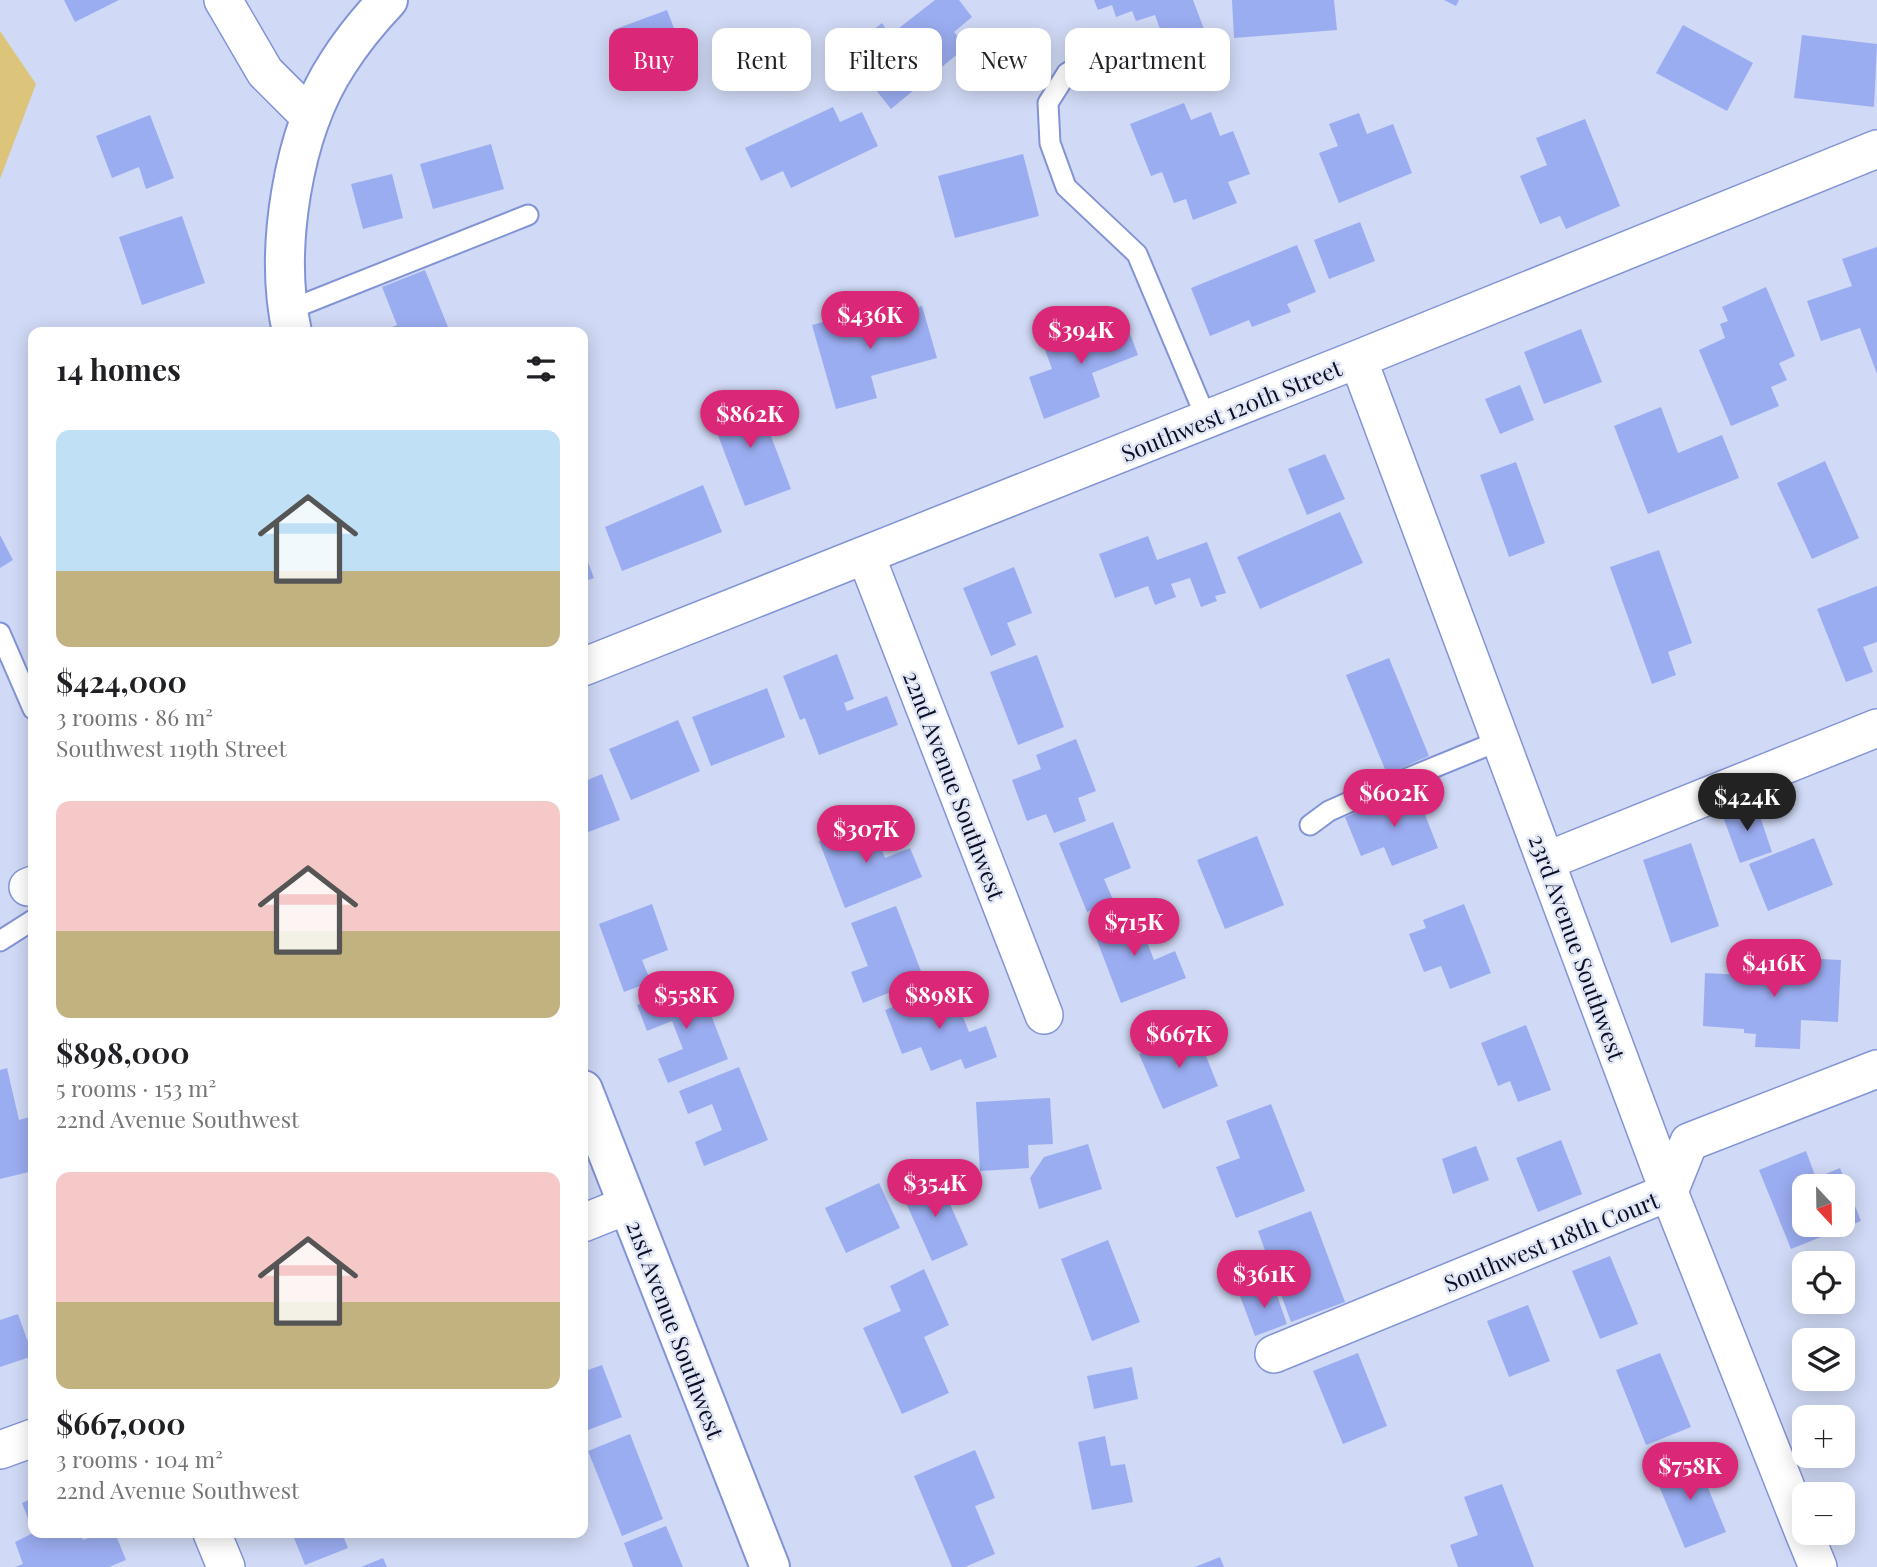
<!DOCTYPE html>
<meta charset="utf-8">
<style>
body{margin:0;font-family:"Playfair Display",serif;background:#f6f6f6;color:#202124;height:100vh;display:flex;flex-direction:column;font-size:26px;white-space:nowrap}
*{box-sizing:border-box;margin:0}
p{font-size:23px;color:#757577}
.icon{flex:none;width:38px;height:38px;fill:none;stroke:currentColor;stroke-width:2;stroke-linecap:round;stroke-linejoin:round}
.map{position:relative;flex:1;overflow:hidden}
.details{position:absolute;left:28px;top:327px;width:560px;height:1211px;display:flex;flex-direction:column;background:#fff;border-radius:14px;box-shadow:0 4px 18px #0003}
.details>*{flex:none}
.banner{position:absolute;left:609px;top:28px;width:665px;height:63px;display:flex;gap:14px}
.needle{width:46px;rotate:158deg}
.controls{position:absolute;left:1792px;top:1174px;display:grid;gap:14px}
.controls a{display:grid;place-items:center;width:63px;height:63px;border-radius:14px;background:#fff;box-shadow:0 4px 18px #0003;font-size:35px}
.price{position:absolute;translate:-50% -60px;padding:0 16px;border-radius:24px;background:#db2777;color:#fff;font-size:23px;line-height:46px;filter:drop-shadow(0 2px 4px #0008)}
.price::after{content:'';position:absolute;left:50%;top:42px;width:21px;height:16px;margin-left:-10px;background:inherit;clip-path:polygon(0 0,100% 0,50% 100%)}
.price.active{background:#222;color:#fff}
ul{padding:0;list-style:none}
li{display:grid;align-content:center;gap:14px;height:371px;padding:0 28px}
li span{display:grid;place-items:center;height:217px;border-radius:14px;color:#555}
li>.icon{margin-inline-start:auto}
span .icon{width:126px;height:126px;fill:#fffc;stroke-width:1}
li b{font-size:30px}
h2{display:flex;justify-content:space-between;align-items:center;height:84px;padding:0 28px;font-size:30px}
.pill{padding:0 24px;border-radius:14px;background:#fff;box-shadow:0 4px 18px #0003;font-size:24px;line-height:63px}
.pill.active{background:#db2777;color:#fff}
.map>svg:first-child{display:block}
.green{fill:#dcc57b}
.building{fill:#9badf1;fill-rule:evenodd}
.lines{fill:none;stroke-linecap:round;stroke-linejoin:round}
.service-casing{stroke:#8294d6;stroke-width:23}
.minor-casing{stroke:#8294d6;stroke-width:40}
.tertiary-casing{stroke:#8294d6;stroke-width:42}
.service{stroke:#fff;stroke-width:19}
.minor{stroke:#fff;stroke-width:37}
.tertiary{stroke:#fff;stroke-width:38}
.labels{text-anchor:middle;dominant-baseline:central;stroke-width:5;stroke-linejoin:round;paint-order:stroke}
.street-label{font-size:23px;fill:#0a0f27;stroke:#e2e7f5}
</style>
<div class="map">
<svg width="1877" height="1567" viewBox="0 0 1877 1567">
<rect width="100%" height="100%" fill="#d0d9f5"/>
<path class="green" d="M0,31L36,84L0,179Z"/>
<path class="building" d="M64,0H119L75,22Z
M935,0H959L972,17L954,32L966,47L891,109L845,51L882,23L890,35Z
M1094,0H1193L1210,45L1171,59L1155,15L1136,21L1132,11L1116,17L1112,5L1098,10Z
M1232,0H1334L1337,30L1234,38Z
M1444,0H1459L1456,6Z
M667,10L683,52L629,72L613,30Z
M1683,25L1753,63L1727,111L1656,73Z
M1802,35L1877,44L1874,107L1794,98Z
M1184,103L1191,120L1211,112L1220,136L1233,131L1250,174L1228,182L1237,203L1193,220L1186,199L1174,203L1162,172L1151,176L1130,124Z
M833,107L840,122L862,112L878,146L791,188L783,171L761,181L745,148Z
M1359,113L1367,134L1393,124L1412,173L1339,203L1319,153L1338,146L1329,124Z
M150,115L174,178L146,189L139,167L112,178L96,136Z
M1585,119L1620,206L1566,229L1560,216L1540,224L1520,176L1547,165L1536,138Z
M491,144L504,189L433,209L420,164Z
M1023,154L1039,216L955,238L938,176Z
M392,174L403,218L363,229L351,184Z
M182,216L205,283L142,305L119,237Z
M1360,222L1375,261L1329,279L1314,240Z
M1297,245L1316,292L1287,304L1291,312L1252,327L1249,320L1210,336L1191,288Z
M1877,247V374L1860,328L1821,341L1807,301L1852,286L1842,259Z
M425,270L450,332H379L397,325L382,287Z
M1766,287L1795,356L1779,363L1787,380L1771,387L1779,406L1731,426L1699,350L1725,338L1720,324L1728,321L1722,307Z
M922,306L937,358L871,376L877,398L836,409L812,325L859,312L863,323Z
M1123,315L1138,355L1092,373L1100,397L1044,419L1029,377L1052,369L1044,347Z
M1581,329L1602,382L1544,404L1524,352Z
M1520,385L1534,420L1500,434L1485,399Z
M755,394L791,489L745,506L709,412Z
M1661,407L1678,453L1722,435L1739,478L1648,514L1614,426Z
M1325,454L1345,499L1307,515L1288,469Z
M1825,461L1859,538L1812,559L1777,483Z
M1516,462L1545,543L1509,557L1480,475Z
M703,485L722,532L622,571L605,527Z
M1340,512L1363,563L1260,609L1237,557Z
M0,535L13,560L0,568Z
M1148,536L1157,560L1207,542L1226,593L1215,596L1217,601L1201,607L1190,578L1171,584L1176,597L1155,605L1148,586L1115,598L1099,554Z
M583,549L594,578L583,582Z
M1659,550L1692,643L1668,652L1676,675L1652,684L1610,567Z
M1014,567L1032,613L1007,623L1016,645L991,656L963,588Z
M1877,586V642L1863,647L1873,672L1846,682L1817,609Z
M837,654L854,699L844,703L847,711L887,696L898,725L819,755L805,718L800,720L783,676Z
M1037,655L1064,727L1018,745L990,672Z
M1389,658L1429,756L1387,774L1346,675Z
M767,688L785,737L711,766L692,717Z
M678,720L700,771L631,800L609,749Z
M1076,739L1096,791L1078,798L1086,821L1054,833L1046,814L1027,821L1012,780L1041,769L1036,755Z
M602,774L620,820L583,834V782Z
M1415,789L1438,848L1392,866L1384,847L1361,856L1345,817Z
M1755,802L1772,852L1740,863L1722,814Z
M871,821L885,858L910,848L922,877L845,908L819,841Z
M1113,822L1131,868L1104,879L1114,902L1087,912L1059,843Z
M1257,836L1284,905L1225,929L1197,860Z
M1814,838L1833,885L1768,911L1749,864Z
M1691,843L1719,926L1671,943L1643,860Z
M652,904L668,950L642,960L651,982L624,992L599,924Z
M1464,904L1491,973L1450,989L1441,966L1424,972L1409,934L1426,928L1423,920Z
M896,906L924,979L863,1003L851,972L868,966L851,923Z
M1134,908L1154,960L1175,951L1186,978L1121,1003L1091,925Z
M1760,956L1841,960L1838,1022L1801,1020L1800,1049L1755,1047L1756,1034L1744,1033V1029L1703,1026L1705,973L1744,975L1745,966H1759Z
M698,981L728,1059L668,1083L658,1059L683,1049L672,1021L647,1031L637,1005Z
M950,984L969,1032L986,1026L997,1057L965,1069L961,1059L931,1071L921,1047L902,1054L885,1010Z
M1526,1025L1551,1090L1518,1102L1510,1081L1498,1086L1481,1043Z
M1196,1031L1218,1086L1163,1109L1139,1054Z
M739,1067L768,1140L704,1166L695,1142L722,1130L712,1104L688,1114L679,1091Z
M7,1068L19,1120L33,1116V1171L0,1179V1070Z
M1050,1098L1053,1144L1028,1145L1029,1168L980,1171L976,1102Z
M1271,1104L1305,1191L1236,1218L1216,1167L1240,1158L1226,1121Z
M1561,1140L1582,1194L1538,1212L1516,1158Z
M1088,1144L1102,1189L1039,1209L1030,1178L1044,1157Z
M1476,1146L1489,1180L1453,1194L1442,1159Z
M1806,1151L1816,1178L1840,1168L1861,1221L1791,1249L1759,1170ZM1804,1186H1843V1225H1804Z
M938,1177L968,1245L932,1261L902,1194Z
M879,1183L900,1228L846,1253L825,1208Z
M1311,1211L1345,1302L1291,1322L1258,1231Z
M1108,1240L1140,1322L1092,1341L1061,1259Z
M1610,1256L1638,1324L1600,1339L1572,1271Z
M924,1269L949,1325L924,1337L949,1393L902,1414L863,1328L901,1311L890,1286Z
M1273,1284L1287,1324L1255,1336L1240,1296Z
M1528,1305L1550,1361L1509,1377L1487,1321Z
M18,1314L33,1356L0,1367V1320Z
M1358,1353L1387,1426L1343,1444L1313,1371Z
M1660,1353L1691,1427L1646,1445L1616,1370Z
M583,1356L588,1370L602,1365L622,1417L583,1432Z
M1132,1367L1138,1399L1094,1409L1087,1376Z
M630,1434L663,1519L622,1536L588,1451Z
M1105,1436L1111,1466L1125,1464L1133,1502L1092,1510L1078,1442Z
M975,1450L995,1498L975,1506L995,1554L965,1567H952L914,1476Z
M1695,1456L1726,1532L1685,1548L1654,1474Z
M1502,1484L1534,1567H1458L1450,1545L1478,1535L1464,1497Z
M33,1498V1532L22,1503Z
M666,1526L683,1567H633L624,1543Z
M33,1533H80L83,1540L101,1533H115L126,1560L109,1567H15L23,1564L15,1542Z
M292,1533H342L348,1548L305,1565Z
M1220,1557L1224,1567H1195Z
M383,1558L387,1567H361Z"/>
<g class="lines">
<g class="service-casing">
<path id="service" d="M1106,49L1067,73L1048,103L1050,143L1066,187L1137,254L1207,420
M289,310L528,215
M0,633L33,709
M1310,825L1329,811L1347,803L1501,740
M0,941L33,920"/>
</g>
<g class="minor-casing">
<path id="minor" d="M223,0L265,72L311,118
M1358,359L1669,1192L1804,1533
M866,556L1044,1015
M583,667L1358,359L1877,149
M1546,861L1877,728
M28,887L33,885
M583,1223L628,1205
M1274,1354L1669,1192L1689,1142L1877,1069
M0,1450L33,1438
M212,1533L226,1567
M1804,1533L1818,1567"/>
</g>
<g class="tertiary-casing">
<path id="tertiary" d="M292,332C274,251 292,133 338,63C352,41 370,19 388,0
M583,1090L770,1567"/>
</g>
<use href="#service" class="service"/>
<use href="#minor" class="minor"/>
<use href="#tertiary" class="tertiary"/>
</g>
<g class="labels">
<g class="street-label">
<text transform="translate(1231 410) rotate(-22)">Southwest 120th Street</text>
<text transform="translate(955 785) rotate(69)">22nd Avenue Southwest</text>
<text transform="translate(1578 947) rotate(70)">23rd Avenue Southwest</text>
<text transform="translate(1551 1241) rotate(-22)">Southwest 118th Court</text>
<text transform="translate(676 1329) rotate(69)">21st Avenue Southwest</text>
</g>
</g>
</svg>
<div class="controls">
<a><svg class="needle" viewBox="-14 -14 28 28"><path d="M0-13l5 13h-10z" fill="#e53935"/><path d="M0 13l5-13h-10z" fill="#757577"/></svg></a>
<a><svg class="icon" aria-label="locate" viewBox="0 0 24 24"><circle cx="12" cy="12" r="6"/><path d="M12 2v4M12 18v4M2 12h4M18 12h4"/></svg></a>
<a><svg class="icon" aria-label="layers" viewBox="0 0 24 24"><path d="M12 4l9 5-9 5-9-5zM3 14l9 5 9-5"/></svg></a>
<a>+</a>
<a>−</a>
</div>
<b class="price" style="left:870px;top:351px">$436K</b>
<b class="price" style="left:1081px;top:366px">$394K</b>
<b class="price" style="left:750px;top:450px">$862K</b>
<b class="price" style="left:1394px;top:829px">$602K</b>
<b class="price active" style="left:1747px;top:833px">$424K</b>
<b class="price" style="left:866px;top:865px">$307K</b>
<b class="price" style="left:1134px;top:958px">$715K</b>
<b class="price" style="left:1774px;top:999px">$416K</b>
<b class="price" style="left:686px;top:1031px">$558K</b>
<b class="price" style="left:939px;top:1031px">$898K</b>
<b class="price" style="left:1179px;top:1070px">$667K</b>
<b class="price" style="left:935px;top:1219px">$354K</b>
<b class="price" style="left:1264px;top:1310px">$361K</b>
<b class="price" style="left:1690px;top:1502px">$758K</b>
<div class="banner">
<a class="pill active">Buy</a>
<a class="pill">Rent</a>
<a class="pill">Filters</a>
<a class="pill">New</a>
<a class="pill">Apartment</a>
</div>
<section class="details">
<h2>14 homes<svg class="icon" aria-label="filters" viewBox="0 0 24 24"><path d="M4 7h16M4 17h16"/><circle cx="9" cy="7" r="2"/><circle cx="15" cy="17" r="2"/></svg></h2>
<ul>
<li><span style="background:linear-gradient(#bfe0f5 65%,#c2b280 0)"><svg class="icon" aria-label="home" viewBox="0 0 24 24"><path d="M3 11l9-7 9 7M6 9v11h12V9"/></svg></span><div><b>$424,000</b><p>3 rooms · 86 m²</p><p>Southwest 119th Street</p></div></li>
<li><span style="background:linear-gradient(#f6c9c9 60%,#c2b280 0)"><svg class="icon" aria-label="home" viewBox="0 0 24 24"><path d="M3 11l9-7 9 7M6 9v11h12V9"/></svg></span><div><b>$898,000</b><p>5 rooms · 153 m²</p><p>22nd Avenue Southwest</p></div></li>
<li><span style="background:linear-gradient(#f6c9c9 60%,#c2b280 0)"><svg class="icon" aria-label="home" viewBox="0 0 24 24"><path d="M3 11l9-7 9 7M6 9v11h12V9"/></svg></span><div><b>$667,000</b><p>3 rooms · 104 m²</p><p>22nd Avenue Southwest</p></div></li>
</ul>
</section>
</div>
